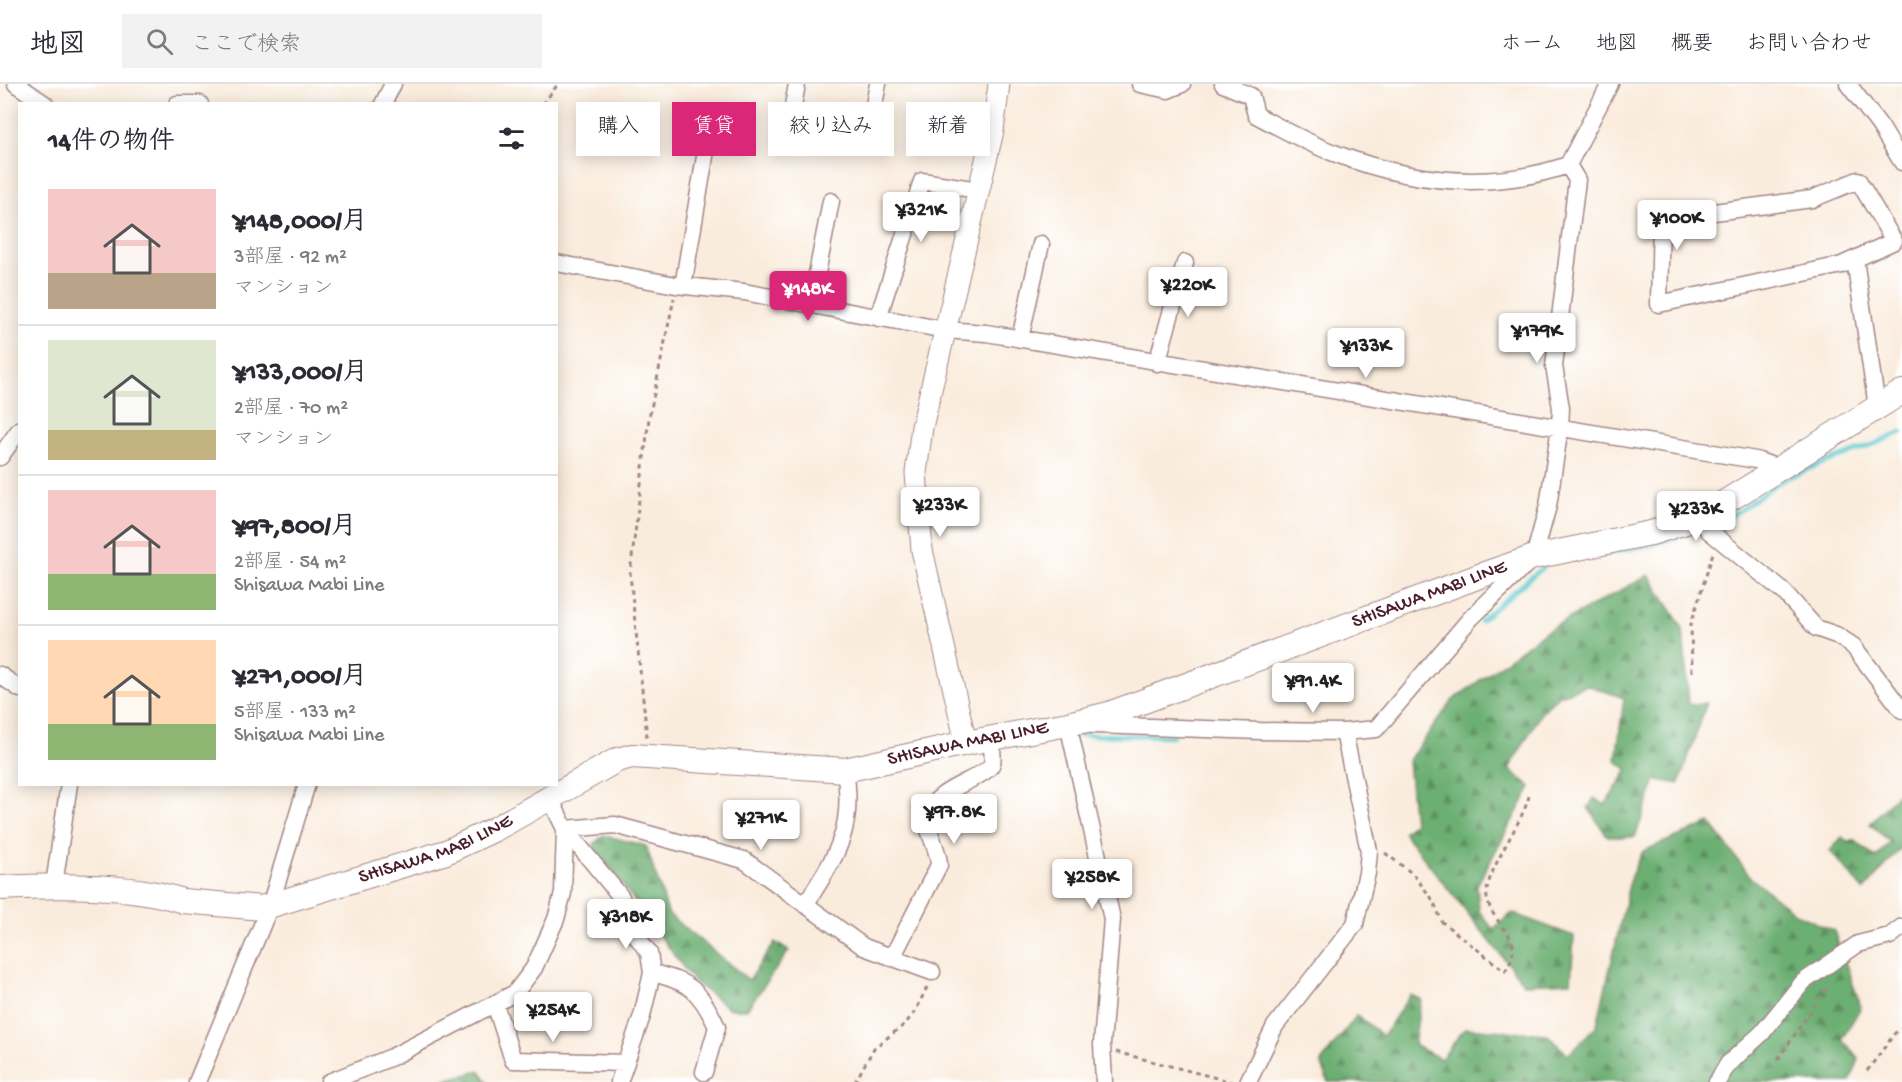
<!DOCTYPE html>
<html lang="ja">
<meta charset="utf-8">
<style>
body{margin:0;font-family:"Gochi Hand","Klee One",sans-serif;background:#f2f2f3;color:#2b2b33;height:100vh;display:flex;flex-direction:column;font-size:22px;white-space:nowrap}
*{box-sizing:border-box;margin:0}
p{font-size:20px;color:#7c7c81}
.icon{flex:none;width:33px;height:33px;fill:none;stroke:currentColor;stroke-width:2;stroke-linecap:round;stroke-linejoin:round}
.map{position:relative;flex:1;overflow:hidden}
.drawer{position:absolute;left:18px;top:18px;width:540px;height:684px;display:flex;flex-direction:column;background:#fff;border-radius:0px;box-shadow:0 3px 15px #0003}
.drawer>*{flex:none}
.guide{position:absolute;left:576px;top:18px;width:570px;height:54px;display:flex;gap:12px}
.price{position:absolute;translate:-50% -51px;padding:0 14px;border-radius:6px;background:#fff;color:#222;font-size:20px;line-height:39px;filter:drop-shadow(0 2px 3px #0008)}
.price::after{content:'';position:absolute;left:50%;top:36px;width:18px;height:14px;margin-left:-9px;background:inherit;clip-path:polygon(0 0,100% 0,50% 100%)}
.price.on{background:#db2777;color:#fff}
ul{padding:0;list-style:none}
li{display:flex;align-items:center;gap:18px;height:150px;padding:0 30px}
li+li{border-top:2px solid #e1e1e2}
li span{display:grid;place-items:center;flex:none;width:168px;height:120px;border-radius:0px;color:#555}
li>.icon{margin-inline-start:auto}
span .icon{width:72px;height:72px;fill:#fffc;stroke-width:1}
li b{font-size:26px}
h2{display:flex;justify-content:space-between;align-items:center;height:72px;padding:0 30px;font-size:26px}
.tag{padding:0 21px;border-radius:0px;background:#fff;box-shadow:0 3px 15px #0003;font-size:21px;line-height:54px}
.tag.on{background:#db2777;color:#fff}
header{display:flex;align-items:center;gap:36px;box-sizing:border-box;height:84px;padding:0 30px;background:#fff;border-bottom:2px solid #e1e1e2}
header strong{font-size:28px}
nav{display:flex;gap:33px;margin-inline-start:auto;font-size:21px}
.search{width:420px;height:54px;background:#f2f2f3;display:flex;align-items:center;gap:15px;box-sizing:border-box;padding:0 21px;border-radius:0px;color:#7c7c81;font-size:22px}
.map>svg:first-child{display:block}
.forest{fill:url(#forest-firs);stroke:#5b674e;stroke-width:1.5}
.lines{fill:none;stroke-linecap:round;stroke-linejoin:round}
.stream{stroke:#5dcad0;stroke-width:4.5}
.minor-casing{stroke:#a28684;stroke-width:19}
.tertiary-casing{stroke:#a28684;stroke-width:23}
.secondary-casing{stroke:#a28684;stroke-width:26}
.path{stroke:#a28684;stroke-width:3;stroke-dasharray:4.5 4.5;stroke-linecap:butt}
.minor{stroke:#fff;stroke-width:16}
.tertiary{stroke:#fff;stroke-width:21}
.secondary{stroke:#fff;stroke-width:24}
.labels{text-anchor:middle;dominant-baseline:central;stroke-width:4.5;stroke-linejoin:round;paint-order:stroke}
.street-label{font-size:20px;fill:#4a1f2b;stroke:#fff}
</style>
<header>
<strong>地図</strong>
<div class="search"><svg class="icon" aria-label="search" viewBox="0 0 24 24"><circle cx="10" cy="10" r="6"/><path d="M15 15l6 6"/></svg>ここで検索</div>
<nav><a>ホーム</a><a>地図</a><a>概要</a><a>お問い合わせ</a></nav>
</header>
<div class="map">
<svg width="1902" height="998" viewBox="0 0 1902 998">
<defs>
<pattern id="forest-firs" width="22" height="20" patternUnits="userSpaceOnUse" patternTransform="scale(1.5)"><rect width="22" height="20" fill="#6caf72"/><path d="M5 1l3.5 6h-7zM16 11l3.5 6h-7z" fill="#5b8e5e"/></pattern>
</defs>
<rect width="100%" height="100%" fill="#fff"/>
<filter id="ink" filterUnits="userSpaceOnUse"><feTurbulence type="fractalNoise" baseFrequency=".0167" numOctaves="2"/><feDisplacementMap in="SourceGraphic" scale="12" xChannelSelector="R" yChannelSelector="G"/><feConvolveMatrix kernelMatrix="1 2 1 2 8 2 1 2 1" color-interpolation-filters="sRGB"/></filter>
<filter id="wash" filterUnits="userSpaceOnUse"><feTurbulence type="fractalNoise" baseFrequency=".008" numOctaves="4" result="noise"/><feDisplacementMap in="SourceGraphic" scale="24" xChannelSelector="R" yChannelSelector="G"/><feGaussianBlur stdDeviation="1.35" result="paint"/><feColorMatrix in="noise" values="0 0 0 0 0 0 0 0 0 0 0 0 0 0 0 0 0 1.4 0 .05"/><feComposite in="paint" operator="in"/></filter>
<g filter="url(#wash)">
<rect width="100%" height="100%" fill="#faecdd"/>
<path class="forest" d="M1649,491L1683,545L1689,621L1707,619L1679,700L1656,696L1635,753H1608L1588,724L1594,714L1605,721L1628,686L1616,677L1624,614L1587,601L1558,612L1541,629L1509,685L1531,703L1477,801L1479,827L1493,845L1512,829L1574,852L1571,898L1524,900L1403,748L1414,739L1408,677L1453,616L1546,547Z
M1900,707L1902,710V763L1864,806L1830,767L1842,753L1849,759L1854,756L1876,774L1890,758L1870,740Z
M1710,739L1751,794L1795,829L1834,847L1861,923L1842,955L1859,975L1850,998H1328L1321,978L1357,931L1383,952L1410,911L1421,915L1414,961L1441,975L1465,944L1547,950L1568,971L1597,941L1631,792L1643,767Z
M603,751L646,762L669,831L749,896L775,858L789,867L747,925H730L694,898L593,761Z
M480,987L488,998H435Z"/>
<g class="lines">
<path class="stream" d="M1605,470C1649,462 1689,453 1729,433C1749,422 1766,404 1786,395C1824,377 1865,366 1902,348
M1480,537L1544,482
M1381,649L1400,629
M1073,651L1173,652"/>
</g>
</g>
<g filter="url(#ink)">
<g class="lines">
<g class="minor-casing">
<path id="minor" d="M16,0L45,20
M1140,0L1168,6L1182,0
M1223,0L1251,12L1256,31C1281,44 1307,59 1334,69C1411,99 1489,108 1568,81L1610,0
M1848,0L1880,42L1902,78
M177,20H200
M383,20L393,0
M793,22L797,0
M871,36L878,0
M1858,96L1894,157L1842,181L1659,220L1661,135L1812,115Z
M1855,176L1877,323
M556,179L676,201L744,208L945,246L986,249L1756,376L1778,384
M683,202L710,43
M811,221L831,117
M878,234L922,97L978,106
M1020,255L1041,160
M1157,279L1185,179
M0,373L20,345
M1701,433L1708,446L1784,508L1816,544L1836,551L1853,562L1902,626
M0,591L20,605
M550,714L565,745L621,813L630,843L649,869L652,889L642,932L619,998
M565,745L615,741L744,776L864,863L932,888
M54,801L69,700
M805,821C836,772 855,746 845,686
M892,874L939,781C939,764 925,747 928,731C933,704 987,695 992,679C994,672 991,662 991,655
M652,889C690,898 700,906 717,943L704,988
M495,920L513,976L626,979
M197,998L270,822L307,700
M329,998L392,973L515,909L534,884L556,835L563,809L565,745
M1104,998L1102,960L1112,835L1068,640L1260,647L1344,648L1376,645L1470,535L1534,473L1548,422L1560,343L1561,324L1554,282L1577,96L1568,81
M1248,998L1275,942L1355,840L1367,789L1369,767L1344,648
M1717,998L1728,980L1762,949L1803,898L1858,860L1890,852L1902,843"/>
</g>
<g class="tertiary-casing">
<path id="tertiary" d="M966,659L922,466L916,389L922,343L993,47L999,0"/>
</g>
<g class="secondary-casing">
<g id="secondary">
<path id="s1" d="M0,804C53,801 133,800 183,817L262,824L446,768L495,745L617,676L632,672L845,686L966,659L1068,640L1109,630L1493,487L1534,473L1651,449L1701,433L1902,308"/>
</g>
</g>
<path class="path" d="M543,20L558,0
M1692,588L1691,540L1713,469
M647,653L630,490L649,334L674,214
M1385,769L1413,790L1433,816L1442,838L1505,887C1529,852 1493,845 1487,814C1483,790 1522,741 1529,712
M1116,968L1232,998
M1778,975L1828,902
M1867,987L1895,949L1902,944
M855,998L874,964L905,940L915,928L928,901"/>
<use href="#minor" class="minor"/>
<use href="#tertiary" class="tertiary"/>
<use href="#secondary" class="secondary"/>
</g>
</g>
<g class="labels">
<g class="street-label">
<text stroke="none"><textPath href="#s1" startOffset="1491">SHISAWA MABI LINE</textPath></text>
<text stroke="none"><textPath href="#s1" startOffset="1005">SHISAWA MABI LINE</textPath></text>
<text stroke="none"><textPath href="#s1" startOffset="447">SHISAWA MABI LINE</textPath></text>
</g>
</g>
</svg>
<b class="price" style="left:921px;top:159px">¥321K</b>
<b class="price" style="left:1677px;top:167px">¥100K</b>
<b class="price" style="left:1188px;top:234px">¥220K</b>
<b class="price on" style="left:808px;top:238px">¥148K</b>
<b class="price" style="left:1537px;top:280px">¥179K</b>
<b class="price" style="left:1366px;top:295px">¥133K</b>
<b class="price" style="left:940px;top:454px">¥233K</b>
<b class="price" style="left:1696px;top:458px">¥233K</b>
<b class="price" style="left:1313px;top:630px">¥91.4K</b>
<b class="price" style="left:954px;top:761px">¥97.8K</b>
<b class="price" style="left:761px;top:767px">¥271K</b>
<b class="price" style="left:1092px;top:826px">¥258K</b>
<b class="price" style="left:626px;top:866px">¥318K</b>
<b class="price" style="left:553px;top:959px">¥254K</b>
<div class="guide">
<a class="tag">購入</a>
<a class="tag on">賃貸</a>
<a class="tag">絞り込み</a>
<a class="tag">新着</a>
</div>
<section class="drawer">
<h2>14件の物件<svg class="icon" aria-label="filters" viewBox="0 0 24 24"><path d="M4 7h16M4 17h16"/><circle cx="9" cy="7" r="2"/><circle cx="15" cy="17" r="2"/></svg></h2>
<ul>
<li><span style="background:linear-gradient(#f6c9c9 70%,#b9a48a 0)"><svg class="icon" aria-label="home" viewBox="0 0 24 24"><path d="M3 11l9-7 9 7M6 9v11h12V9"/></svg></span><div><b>¥148,000/月</b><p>3部屋 · 92 m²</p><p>マンション</p></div></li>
<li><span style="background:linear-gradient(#dfe7d0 75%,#c2b280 0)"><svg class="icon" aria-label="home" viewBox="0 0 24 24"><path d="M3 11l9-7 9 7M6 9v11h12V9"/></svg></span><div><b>¥133,000/月</b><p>2部屋 · 70 m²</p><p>マンション</p></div></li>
<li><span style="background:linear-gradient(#f6c9c9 70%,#8fb573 0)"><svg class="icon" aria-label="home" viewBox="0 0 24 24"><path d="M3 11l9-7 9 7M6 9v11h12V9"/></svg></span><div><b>¥97,800/月</b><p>2部屋 · 54 m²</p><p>Shisawa Mabi Line</p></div></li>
<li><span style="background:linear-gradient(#ffd9b3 70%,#8fb573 0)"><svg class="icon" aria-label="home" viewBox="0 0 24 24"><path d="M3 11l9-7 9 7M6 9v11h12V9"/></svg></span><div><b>¥271,000/月</b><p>5部屋 · 133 m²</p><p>Shisawa Mabi Line</p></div></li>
</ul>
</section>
</div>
